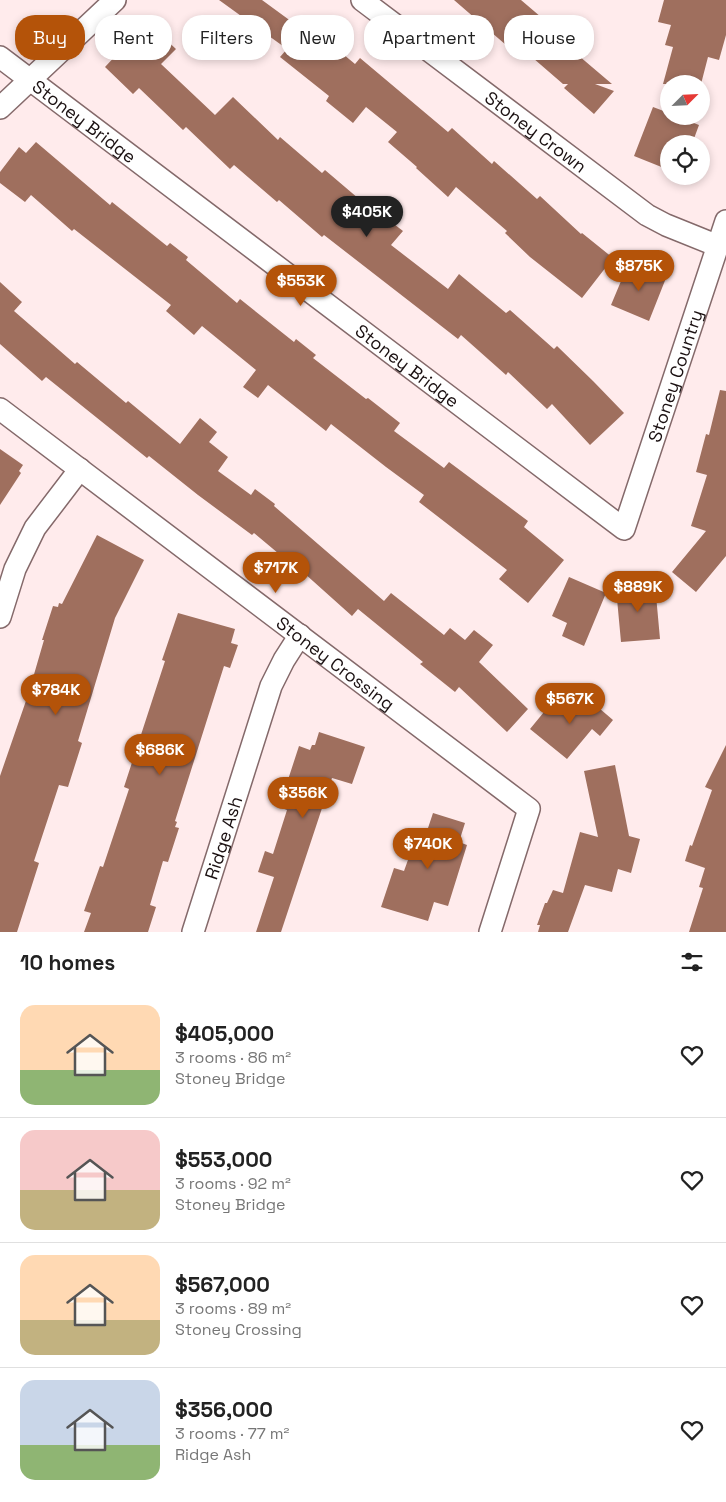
<!DOCTYPE html>
<meta charset="utf-8">
<style>
body{margin:0;font-family:"Space Grotesk",sans-serif;background:#f6f6f6;color:#222;height:100vh;display:flex;flex-direction:column;font-size:19px;white-space:nowrap}
*{box-sizing:border-box;margin:0}
p{font-size:16px;color:#767676}
.icon{flex:none;width:28px;height:28px;fill:none;stroke:currentColor;stroke-width:2;stroke-linecap:round;stroke-linejoin:round}
.map{position:relative;height:932px;overflow:hidden}
.drawer{display:flex;flex-direction:column;background:#fff;flex:1}
.drawer>*{flex:none}
.hud{position:absolute;left:15px;top:15px;width:696px;height:45px;display:flex;gap:10px}
.needle{width:32px;rotate:66deg}
.fabs{position:absolute;left:660px;top:75px;display:grid;gap:10px}
.fabs a{display:grid;place-items:center;width:50px;height:50px;border-radius:50%;background:#fff;box-shadow:0 2px 8px #0003;font-size:25px}
.price{position:absolute;translate:-50% -42px;padding:0 11px;border-radius:18px;background:#b45309;color:#fff;font-size:16px;line-height:32px;filter:drop-shadow(0 1px 2px #0008)}
.price::after{content:'';position:absolute;left:50%;top:30px;width:15px;height:11px;margin-left:-8px;background:inherit;clip-path:polygon(0 0,100% 0,50% 100%)}
.price.current{background:#222;color:#fff}
ul{padding:0;list-style:none}
li{display:flex;align-items:center;gap:15px;height:125px;padding:0 20px}
li+li{border-top:1px solid #e0e0e0}
li span{display:grid;place-items:center;flex:none;width:140px;height:100px;border-radius:15px;color:#555}
li>.icon{margin-inline-start:auto}
span .icon{width:60px;height:60px;fill:#fffc;stroke-width:1}
li b{font-size:21px}
h2{display:flex;justify-content:space-between;align-items:center;height:60px;padding:0 20px;font-size:21px}
.tag{padding:0 18px;border-radius:20px;background:#fff;box-shadow:0 2px 8px #0003;font-size:18px;line-height:45px}
.tag.current{background:#b45309;color:#fff}
.map>svg:first-child{display:block}
.building{fill:#9f6f5e}
.lines{fill:none;stroke-linecap:round;stroke-linejoin:round}
.minor-casing{stroke:#84696a;stroke-width:24}
.minor{stroke:#fff;stroke-width:21}
.labels{text-anchor:middle;dominant-baseline:central;stroke-width:4.5;stroke-linejoin:round;paint-order:stroke}
.street-label{font-size:18px;fill:#1a1011;stroke:#fff}
</style>
<div class="map">
<svg width="726" height="932" viewBox="0 0 726 932">
<rect width="100%" height="100%" fill="#ffebec"/>
<path class="building" d="M219,0H262L303,30L307,24L355,64L360,58L448,132L452,128L492,164L494,161L537,199L540,196L581,234L582,233L613,258L582,298L530,257L505,233L507,231L456,187L448,197L416,168L417,167L388,142L397,132L366,107L353,123L326,101L329,96L280,57L287,49Z
M454,0H521L548,23L553,17L580,41L572,50L612,84H595L614,91L594,114L564,88L568,84H563L511,39L506,45Z
M664,0H726V35L719,60L708,57L701,84H663L673,47L665,45L671,25L658,22Z
M147,22L176,49L161,64L215,115L233,97L278,140L280,137L322,173L325,170L372,210L373,208L403,231L391,245L448,289L459,274L506,313L510,310L554,349L557,346L593,381L624,413L590,445L552,404L547,409L508,372L506,375L461,335L458,339L324,235L322,237L279,200L277,202L234,165L230,169L186,127L183,130L139,88L133,94L105,67Z
M653,107L669,113V116H676L699,125L692,144H669V170L634,156Z
M36,142L110,205L112,202L167,246L170,243L188,257L186,260L237,303L240,299L294,342L296,339L316,355L313,358L366,399L368,398L400,423L394,431L444,468L449,462L528,521L524,527L564,560L528,603L499,579L507,570L419,502L424,495L386,467L331,424L326,431L268,385L258,398L243,387L256,370L202,326L194,335L166,311L171,305L74,229L72,231L31,195L25,202L0,183V172L19,147L26,153Z
M629,262L666,278L649,321L611,305Z
M0,282L22,302L14,311L75,364L77,362L126,403L128,401L180,444L200,418L217,432L209,442L228,457L218,471L251,495L255,489L275,504L274,506L384,601L391,593L444,635L450,628L465,640L474,630L493,645L479,662L528,709L507,732L459,687L455,692L420,664L423,662L358,609L352,616L304,573L303,574L254,533L252,535L198,495L149,456L147,458L46,377L42,381L0,344Z
M720,390L726,391V556L696,592L672,572L706,531L691,526L707,475L696,472L706,434L709,435Z
M0,449L23,465L19,471L21,473L0,505Z
M97,535L144,560L115,618L78,741L82,743L68,787L59,785L34,861L39,863L17,932H0V776L28,695L44,640H42L53,606L58,607L59,603L62,604Z
M569,577L606,593L584,646L562,636L567,623L552,616Z
M655,584L660,639L621,642L616,588Z
M178,613L235,629L231,643L238,645L230,668L224,666L175,821L177,822L175,827L179,828L168,862L163,861L150,905L156,907L148,932H84L91,913L84,911L100,866L103,867L129,789L124,787L165,661L162,660Z
M558,695L576,710L586,697L613,720L600,736L592,729L567,759L530,729Z
M319,732L365,747L352,784L332,778L281,932H256L274,877L258,872L265,851L273,854L287,810L279,807L282,793L284,792L299,746L310,750L312,745H315Z
M726,745V932H689L703,888L699,887L705,868L685,861L690,845L692,846L712,790L705,787Z
M615,765L629,836L640,839L631,873L618,869L612,892L585,885L568,932H538L540,925H537L545,903H547L553,890L563,893L580,832L598,837L584,771Z
M433,813L465,823L459,842L467,845L448,906L434,902L428,921L381,907L394,868L404,871L418,832L426,834Z"/>
<g class="lines">
<g class="minor-casing">
<g id="minor">
<path id="s1" d="M362,0L647,215L666,225L718,246"/>
<path id="s2" d="M0,57L624,529L726,221"/>
<path d="M0,108L115,0"/>
<path id="s3" d="M0,409L529,809L490,932"/>
<path d="M0,617L15,569L35,528L80,469"/>
<path id="s4" d="M193,932L271,686L284,660L300,635"/>
</g>
</g>
<use href="#minor" class="minor"/>
</g>
<g class="labels">
<g class="street-label">
<text stroke="none"><textPath href="#s2" startOffset="106">Stoney Bridge</textPath></text>
<text stroke="none"><textPath href="#s1" startOffset="218">Stoney Crown</textPath></text>
<text stroke="none"><textPath href="#s2" startOffset="511">Stoney Bridge</textPath></text>
<text stroke="none"><textPath href="#s2" startOffset="944">Stoney Country</textPath></text>
<text stroke="none"><textPath href="#s3" startOffset="421">Stoney Crossing</textPath></text>
<text stroke="none"><textPath href="#s4" startOffset="99">Ridge Ash</textPath></text>
</g>
</g>
</svg>
<div class="fabs">
<a><svg class="needle" viewBox="-14 -14 28 28"><path d="M0-13l5 13h-10z" fill="#e53935"/><path d="M0 13l5-13h-10z" fill="#767676"/></svg></a>
<a><svg class="icon" aria-label="locate" viewBox="0 0 24 24"><circle cx="12" cy="12" r="6"/><path d="M12 2v4M12 18v4M2 12h4M18 12h4"/></svg></a>
</div>
<b class="price current" style="left:367px;top:238px">$405K</b>
<b class="price" style="left:639px;top:292px">$875K</b>
<b class="price" style="left:301px;top:307px">$553K</b>
<b class="price" style="left:276px;top:594px">$717K</b>
<b class="price" style="left:638px;top:613px">$889K</b>
<b class="price" style="left:56px;top:716px">$784K</b>
<b class="price" style="left:570px;top:725px">$567K</b>
<b class="price" style="left:160px;top:776px">$686K</b>
<b class="price" style="left:303px;top:819px">$356K</b>
<b class="price" style="left:428px;top:870px">$740K</b>
<div class="hud">
<a class="tag current">Buy</a>
<a class="tag">Rent</a>
<a class="tag">Filters</a>
<a class="tag">New</a>
<a class="tag">Apartment</a>
<a class="tag">House</a>
</div>
</div>
<section class="drawer">
<h2>10 homes<svg class="icon" aria-label="filters" viewBox="0 0 24 24"><path d="M4 7h16M4 17h16"/><circle cx="9" cy="7" r="2"/><circle cx="15" cy="17" r="2"/></svg></h2>
<ul>
<li><span style="background:linear-gradient(#ffd9b3 65%,#8fb573 0)"><svg class="icon" aria-label="home" viewBox="0 0 24 24"><path d="M3 11l9-7 9 7M6 9v11h12V9"/></svg></span><div><b>$405,000</b><p>3 rooms · 86 m²</p><p>Stoney Bridge</p></div><svg class="icon" aria-label="heart" viewBox="0 0 24 24"><path d="M12 20l-8-8c-3-5 5-10 8-4 3-6 11-1 8 4z"/></svg></li>
<li><span style="background:linear-gradient(#f6c9c9 60%,#c2b280 0)"><svg class="icon" aria-label="home" viewBox="0 0 24 24"><path d="M3 11l9-7 9 7M6 9v11h12V9"/></svg></span><div><b>$553,000</b><p>3 rooms · 92 m²</p><p>Stoney Bridge</p></div><svg class="icon" aria-label="heart" viewBox="0 0 24 24"><path d="M12 20l-8-8c-3-5 5-10 8-4 3-6 11-1 8 4z"/></svg></li>
<li><span style="background:linear-gradient(#ffd9b3 65%,#c2b280 0)"><svg class="icon" aria-label="home" viewBox="0 0 24 24"><path d="M3 11l9-7 9 7M6 9v11h12V9"/></svg></span><div><b>$567,000</b><p>3 rooms · 89 m²</p><p>Stoney Crossing</p></div><svg class="icon" aria-label="heart" viewBox="0 0 24 24"><path d="M12 20l-8-8c-3-5 5-10 8-4 3-6 11-1 8 4z"/></svg></li>
<li><span style="background:linear-gradient(#c9d6e8 65%,#8fb573 0)"><svg class="icon" aria-label="home" viewBox="0 0 24 24"><path d="M3 11l9-7 9 7M6 9v11h12V9"/></svg></span><div><b>$356,000</b><p>3 rooms · 77 m²</p><p>Ridge Ash</p></div><svg class="icon" aria-label="heart" viewBox="0 0 24 24"><path d="M12 20l-8-8c-3-5 5-10 8-4 3-6 11-1 8 4z"/></svg></li>
</ul>
</section>
